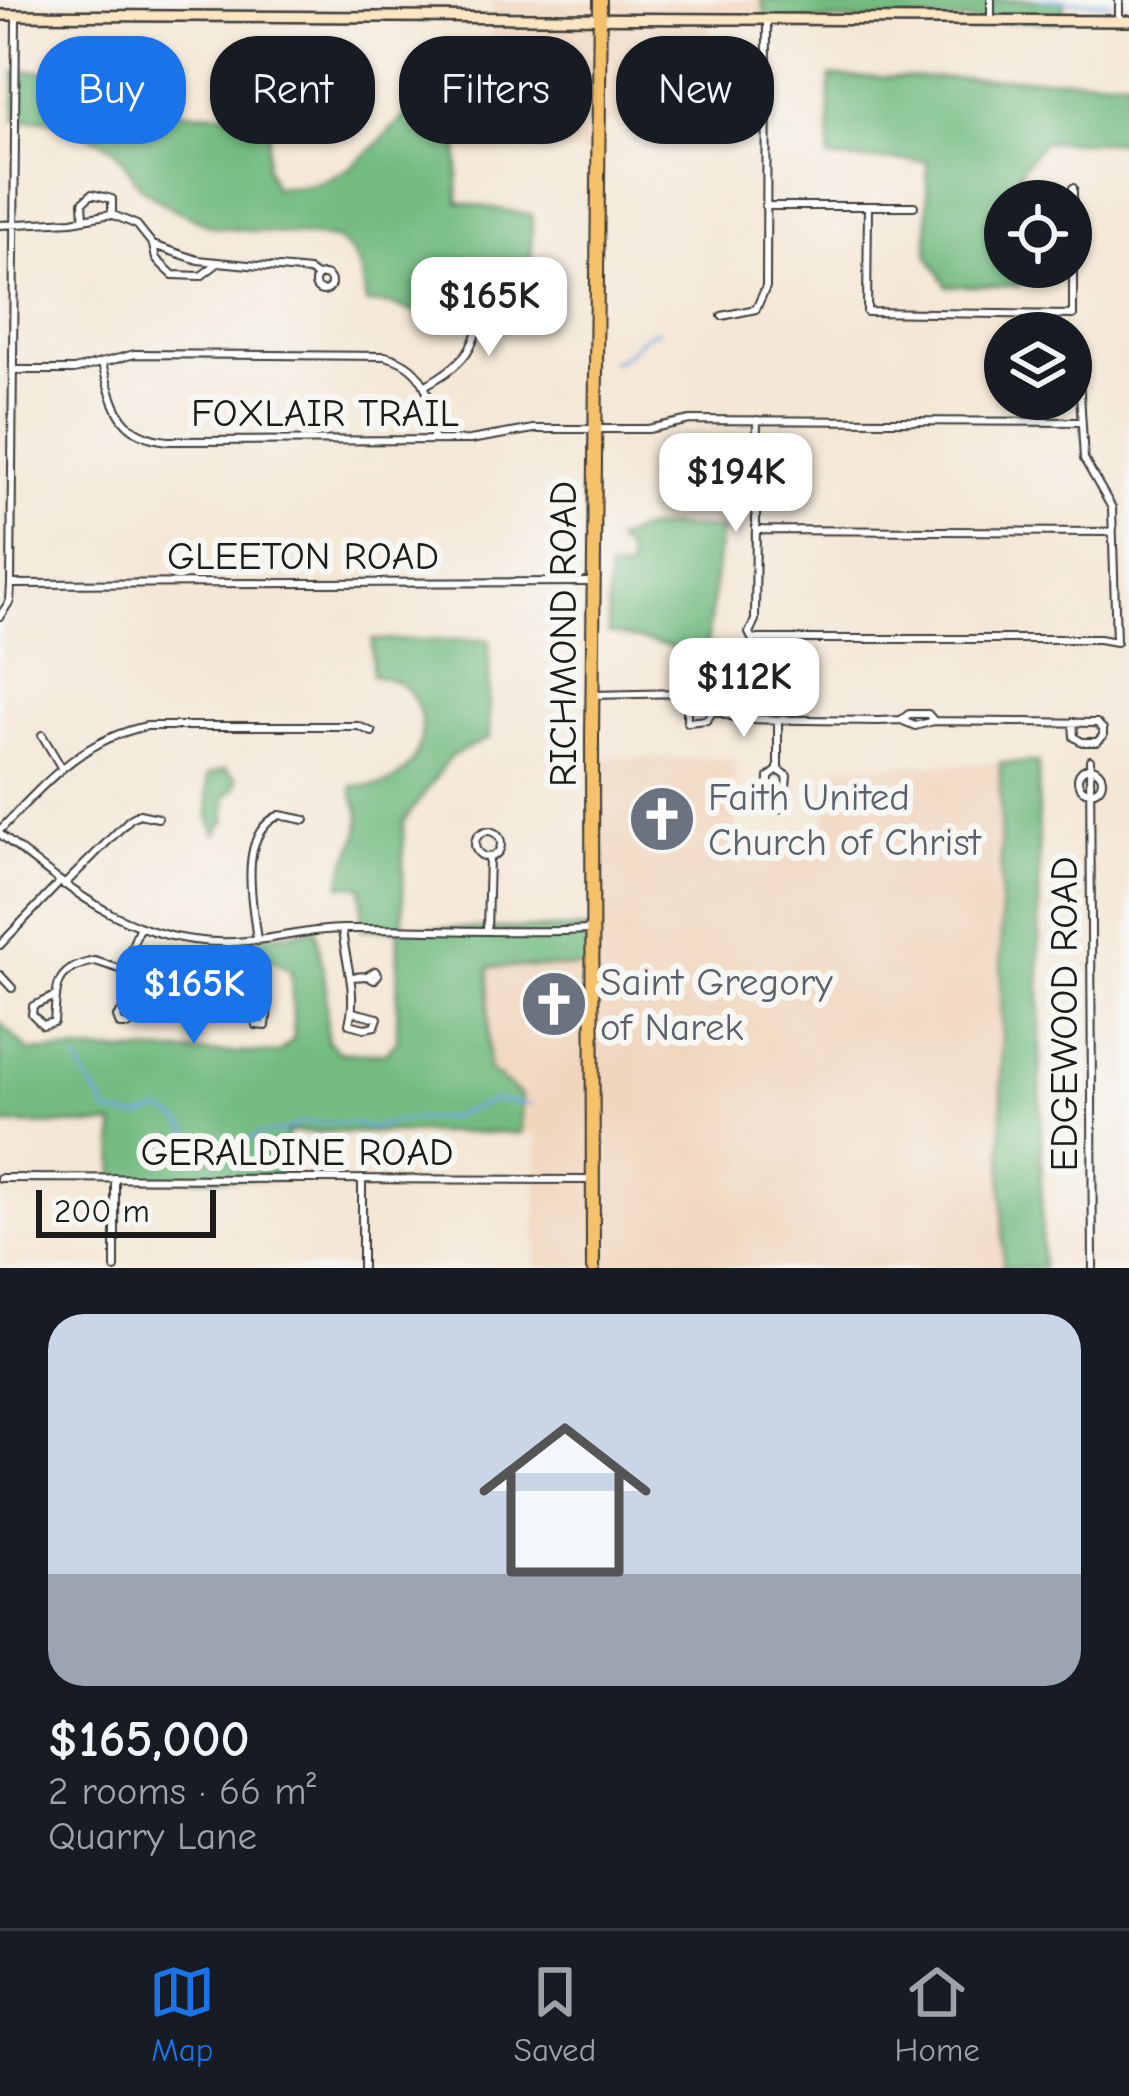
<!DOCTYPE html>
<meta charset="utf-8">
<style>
body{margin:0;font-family:"Comic Neue",sans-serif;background:#242831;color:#f1f3f6;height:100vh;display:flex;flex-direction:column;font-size:45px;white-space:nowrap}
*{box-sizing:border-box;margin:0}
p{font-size:39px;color:#9ea1a6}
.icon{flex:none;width:66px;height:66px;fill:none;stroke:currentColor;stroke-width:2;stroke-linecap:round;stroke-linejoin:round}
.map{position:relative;height:1268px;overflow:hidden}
.side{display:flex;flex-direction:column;background:#171b24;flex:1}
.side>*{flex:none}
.top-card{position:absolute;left:36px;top:36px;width:1059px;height:108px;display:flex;gap:24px}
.buttons{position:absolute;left:984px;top:180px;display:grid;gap:24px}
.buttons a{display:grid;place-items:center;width:108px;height:108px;border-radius:50%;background:#171b24;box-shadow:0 3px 9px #0004;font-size:60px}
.scale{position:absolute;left:36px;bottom:30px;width:180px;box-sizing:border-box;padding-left:12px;border:6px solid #1c1c1c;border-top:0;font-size:33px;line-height:42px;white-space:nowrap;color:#1c1c1c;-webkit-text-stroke:9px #f6f6f2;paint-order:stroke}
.price{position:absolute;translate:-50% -102px;padding:0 27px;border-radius:24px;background:#fff;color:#222;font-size:39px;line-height:78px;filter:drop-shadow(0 3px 6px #0008)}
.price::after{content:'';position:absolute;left:50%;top:72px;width:36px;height:27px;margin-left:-18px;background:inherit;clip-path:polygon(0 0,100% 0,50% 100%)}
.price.on{background:#1a73e8;color:#fff}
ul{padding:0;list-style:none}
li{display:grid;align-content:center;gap:24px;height:636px;padding:0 48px}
li span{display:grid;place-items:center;height:372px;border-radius:36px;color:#555}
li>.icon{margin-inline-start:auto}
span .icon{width:216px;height:216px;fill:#fffc;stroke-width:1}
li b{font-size:51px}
.tag{padding:0 42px;border-radius:48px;background:#171b24;box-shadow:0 3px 9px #0004;font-size:42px;line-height:108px}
.tag.on{background:#1a73e8;color:#fff}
.menu{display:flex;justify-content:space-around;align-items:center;height:168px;border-top:3px solid #363941;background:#171b24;font-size:33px;color:#9ea1a6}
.menu a{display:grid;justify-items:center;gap:6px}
.menu .on{color:#1a73e8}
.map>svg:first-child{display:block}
.built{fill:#f1d5bd}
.forest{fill:#73bb81;stroke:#486c4e;stroke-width:3}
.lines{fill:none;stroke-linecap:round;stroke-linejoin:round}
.stream{stroke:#74a8e0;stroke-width:3}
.street-casing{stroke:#3c3a38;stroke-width:10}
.secondary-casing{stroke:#3c3a38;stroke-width:14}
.primary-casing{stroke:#3c3a38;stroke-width:16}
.street{stroke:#fff;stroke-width:6}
.secondary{stroke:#fbe6c4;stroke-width:9}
.primary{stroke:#f5c16b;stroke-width:12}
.labels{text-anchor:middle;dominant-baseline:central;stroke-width:12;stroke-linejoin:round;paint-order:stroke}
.street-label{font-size:39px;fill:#1c1c1c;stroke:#f6f6f2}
.worship-label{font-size:39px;fill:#5b616d;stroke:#f6f6f2;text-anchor:start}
</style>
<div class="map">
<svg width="1129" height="1268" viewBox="0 0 1129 1268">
<rect width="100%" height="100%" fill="#f6f6f2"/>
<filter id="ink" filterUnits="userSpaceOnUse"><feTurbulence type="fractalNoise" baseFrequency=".00833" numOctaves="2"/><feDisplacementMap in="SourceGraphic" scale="24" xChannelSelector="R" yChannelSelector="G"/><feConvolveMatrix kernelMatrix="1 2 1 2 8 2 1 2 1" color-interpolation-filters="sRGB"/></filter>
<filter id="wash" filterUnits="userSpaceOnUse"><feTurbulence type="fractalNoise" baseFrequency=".004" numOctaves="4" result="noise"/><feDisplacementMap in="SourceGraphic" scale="48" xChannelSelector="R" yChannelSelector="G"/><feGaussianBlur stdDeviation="2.7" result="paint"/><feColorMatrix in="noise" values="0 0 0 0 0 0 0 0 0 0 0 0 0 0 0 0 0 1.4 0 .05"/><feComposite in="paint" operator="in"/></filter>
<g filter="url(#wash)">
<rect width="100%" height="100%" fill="#f4e7d5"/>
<path class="built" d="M492,0H761L767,20H709L708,124L600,123L599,153L460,151L459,108H492Z
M592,757L735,758L737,855H826V781L834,766L1000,763L1003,1268H536L537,1134L521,1133V1096L488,1069L489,966L592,967Z"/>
<path class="forest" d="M761,0H1064L1063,21L767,20Z
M15,71L162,72L181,112L272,114L266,166L274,187C342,191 369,152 412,108H459L458,202L532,215L531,279L439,278L422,314L389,304L366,303C363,275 360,256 336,239L213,227L168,206L141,188L116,150L60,120H15Z
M830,77L1128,79V142H1043L1021,169V201H1005V267H1020L1019,286H947L928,256L927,161L829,159Z
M669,526L721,529L706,653L708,675L742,679L693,681L677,665L674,647L608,633V570L629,571L627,552L615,541L640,530Z
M372,640H489V738L451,756L403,823V928L593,929V967H489L488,1069L521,1096V1133L287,1132V1179L115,1178L114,1125L0,1124V1023L29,1051L278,1053L294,1039L291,971L270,958L228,959V942L316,929L326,987L327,1040L340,1053H385L397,1041L398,929H362V886L341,885C341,862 363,840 360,815C359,804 351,799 352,786C360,786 373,787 381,785C424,774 437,710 400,684C392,679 380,677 372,675Z
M1038,762L1042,1268H1003L1000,763Z
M225,769L237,778L236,787L226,796L225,822L216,834L209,817L207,775Z"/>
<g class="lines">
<path class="stream" d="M1039,0L1110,2
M611,362C633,356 637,335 659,330
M78,1060L85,1078L102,1100L107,1113L138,1118L161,1110L179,1120L203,1148L210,1140L241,1145L260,1134L281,1132L303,1123H352L371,1128L406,1120L448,1118L495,1100L531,1105"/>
</g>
</g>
<g filter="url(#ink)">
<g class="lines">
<g class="street-casing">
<path id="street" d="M1119,0V20
M991,21V0
M765,206H914
M868,206L867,312L1073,315V188
M84,219L83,202L92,194L112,199V215
M0,225L72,221L111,214L137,225L153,245
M218,263L201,276L173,275L156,259L153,245L198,260L309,271L317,276
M315 283a8 8 0 1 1 16 0a8 8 0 1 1-16 0Z
M722,316L756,309L766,287L767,20
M102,364C114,406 118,436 168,441L470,440L534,429H648L690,420L1079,422
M14,370H74L135,354L385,356C429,367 432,401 433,440
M426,385C471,360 480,342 481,290
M757,420L755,620L749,633L752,639H1099L1116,642L1112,508L1084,459L1079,377
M757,530L1112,532
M11,584L594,582
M0,616L10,601L11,584L16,17
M592,695L683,693L712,710L740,719L879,721L901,720L909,714H928L934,721L915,726L901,720
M687,695V722L707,720L713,711
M934,721L1097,723L1103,729V736L1097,742H1082L1074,737L1073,722
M42,735L61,767
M1090,760L1093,1268
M1078 780a12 12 0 1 1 24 0a12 12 0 1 1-24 0Z
M778,770L787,776L784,807L774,810L769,802V777L778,770V720
M0,830C44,784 82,739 147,726H358L372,732
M475 844a13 13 0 1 1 26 0a13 13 0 1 1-26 0Z
M0,834C72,892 135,946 234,942C271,941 306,929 343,929C425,928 508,934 590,930
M64,885L130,819L139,814L158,818
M342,929C345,961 358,992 349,1024L365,1028L375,1026L378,1018L353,1012
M487,930L489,857
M257,941C253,904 236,833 280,815L305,820
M0,945L60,882
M123,970L164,984L195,987
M0,975L12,988
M352,977L367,976L374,980L378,975L375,971L367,976
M229,987L254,991C255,1002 255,1014 256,1025L266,1026L268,1008L261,995H254
M53,997L33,1006L32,1014L43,1025L54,1022C57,987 53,969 95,961L123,970L139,928
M133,1000L134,1013L129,1025H120L117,1017L133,1000L142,978
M194,1014L200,1019L194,1026L188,1020L194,1012L195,987L228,986V942
M0,1178L590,1180
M115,1268V1178
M362,1268V1179"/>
</g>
<g class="secondary-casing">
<path id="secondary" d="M0,15L1129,21"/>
</g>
<g class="primary-casing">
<path id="primary" d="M593,1268L592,738L600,0"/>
</g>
<use href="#street" class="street"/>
<use href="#secondary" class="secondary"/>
<use href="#primary" class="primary"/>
</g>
</g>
<defs>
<g id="church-disc" transform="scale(3.45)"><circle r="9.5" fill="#6b7280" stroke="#f6f6f2"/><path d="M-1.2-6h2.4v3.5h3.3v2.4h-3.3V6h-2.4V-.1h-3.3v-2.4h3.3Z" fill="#fff"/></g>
</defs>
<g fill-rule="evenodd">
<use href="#church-disc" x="662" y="819"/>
<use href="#church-disc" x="554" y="1004"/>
</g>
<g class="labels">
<g class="street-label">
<text x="325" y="413">FOXLAIR TRAIL</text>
<text x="303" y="556">GLEETON ROAD</text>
<text transform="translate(563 634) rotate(-90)">RICHMOND ROAD</text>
<text transform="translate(1064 1014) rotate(-90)">EDGEWOOD ROAD</text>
<text x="297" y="1152">GERALDINE ROAD</text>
</g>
<g class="worship-label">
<text x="708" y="797">Faith United<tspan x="708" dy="45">Church of Christ</tspan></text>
<text x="600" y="982">Saint Gregory<tspan x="600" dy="45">of Narek</tspan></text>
</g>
</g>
</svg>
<div class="buttons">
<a><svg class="icon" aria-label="locate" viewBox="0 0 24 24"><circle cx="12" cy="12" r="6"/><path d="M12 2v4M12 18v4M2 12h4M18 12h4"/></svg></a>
<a><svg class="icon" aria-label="layers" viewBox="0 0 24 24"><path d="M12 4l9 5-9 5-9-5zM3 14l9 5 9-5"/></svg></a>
</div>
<div class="scale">200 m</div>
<b class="price" style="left:489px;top:359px">$165K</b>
<b class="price" style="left:736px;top:535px">$194K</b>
<b class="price" style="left:744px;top:740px">$112K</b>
<b class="price on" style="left:194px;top:1047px">$165K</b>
<div class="top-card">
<a class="tag on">Buy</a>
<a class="tag">Rent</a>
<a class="tag">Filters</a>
<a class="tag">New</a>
</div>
</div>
<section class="side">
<ul>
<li><span style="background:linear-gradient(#c9d6e8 70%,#9aa5b1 0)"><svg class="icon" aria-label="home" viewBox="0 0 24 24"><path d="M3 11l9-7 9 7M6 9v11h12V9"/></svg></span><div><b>$165,000</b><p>2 rooms · 66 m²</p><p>Quarry Lane</p></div></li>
</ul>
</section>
<nav class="menu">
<a class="on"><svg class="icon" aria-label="map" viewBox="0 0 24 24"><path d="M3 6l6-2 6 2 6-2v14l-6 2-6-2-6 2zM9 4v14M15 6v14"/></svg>Map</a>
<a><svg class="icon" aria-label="saved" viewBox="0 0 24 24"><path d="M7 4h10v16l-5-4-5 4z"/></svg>Saved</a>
<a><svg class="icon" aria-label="home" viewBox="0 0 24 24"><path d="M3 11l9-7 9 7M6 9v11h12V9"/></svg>Home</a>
</nav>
